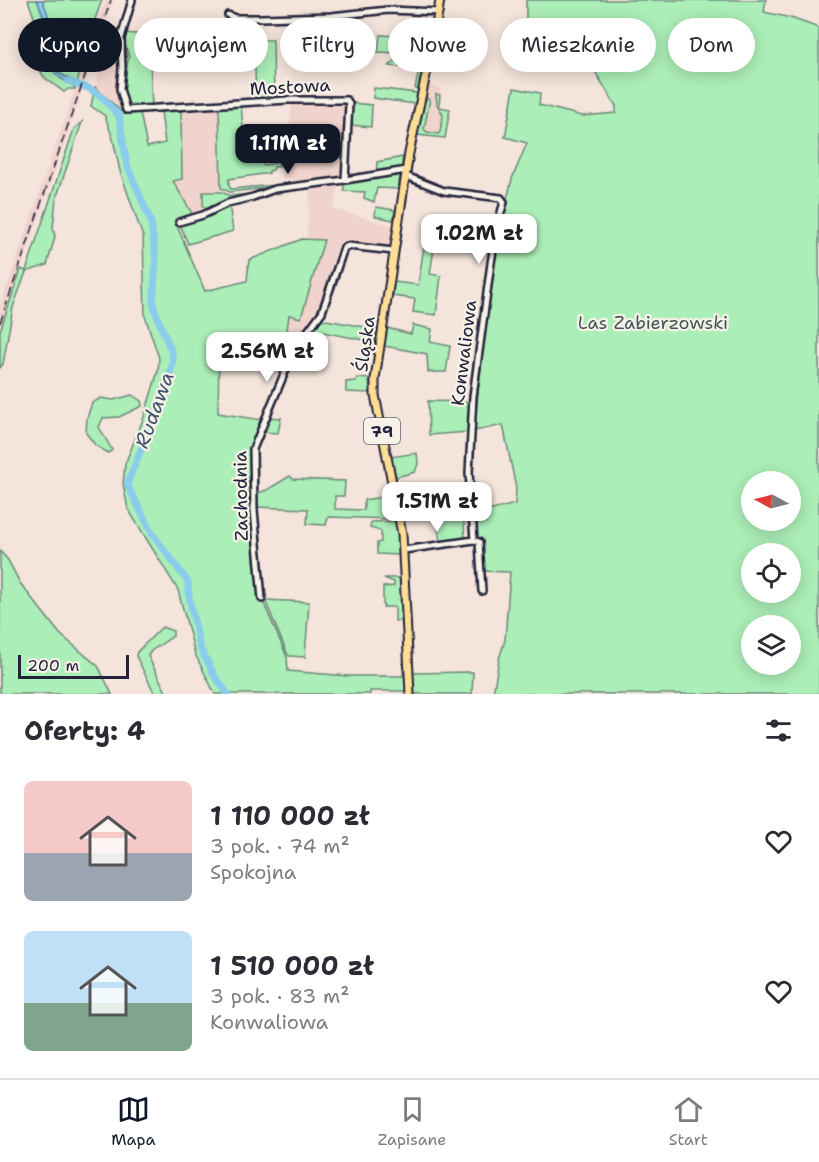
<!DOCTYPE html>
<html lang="pl">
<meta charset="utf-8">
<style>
body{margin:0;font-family:"Shantell Sans",sans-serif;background:#f7f7f7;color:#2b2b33;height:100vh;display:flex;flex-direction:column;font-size:22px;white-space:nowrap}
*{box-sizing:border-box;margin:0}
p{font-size:20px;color:#7c7c81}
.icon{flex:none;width:33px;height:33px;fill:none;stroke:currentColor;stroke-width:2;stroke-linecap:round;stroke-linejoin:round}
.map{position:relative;height:694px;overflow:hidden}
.drawer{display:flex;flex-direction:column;background:#fff;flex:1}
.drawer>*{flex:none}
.top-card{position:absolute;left:18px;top:18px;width:783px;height:54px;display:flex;gap:12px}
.needle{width:39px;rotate:277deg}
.fabs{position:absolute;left:741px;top:471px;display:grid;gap:12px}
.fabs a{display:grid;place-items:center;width:60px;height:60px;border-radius:50%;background:#fff;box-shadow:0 3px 15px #0003;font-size:30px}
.scale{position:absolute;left:18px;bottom:15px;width:111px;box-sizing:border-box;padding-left:6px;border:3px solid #22223b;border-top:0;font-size:16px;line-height:21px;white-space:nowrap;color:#22223b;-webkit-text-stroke:4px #f7f3e8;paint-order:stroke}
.price{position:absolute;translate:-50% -51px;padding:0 14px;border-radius:12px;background:#fff;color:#222;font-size:20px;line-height:39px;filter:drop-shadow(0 2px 3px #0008)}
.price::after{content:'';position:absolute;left:50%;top:36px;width:18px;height:14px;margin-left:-9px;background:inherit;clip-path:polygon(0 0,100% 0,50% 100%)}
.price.active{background:#111827;color:#fff}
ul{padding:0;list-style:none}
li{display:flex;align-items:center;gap:18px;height:150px;padding:0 24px}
li span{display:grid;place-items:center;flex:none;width:168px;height:120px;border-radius:9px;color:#555}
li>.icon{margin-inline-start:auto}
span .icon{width:72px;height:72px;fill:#fffc;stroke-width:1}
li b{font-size:26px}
h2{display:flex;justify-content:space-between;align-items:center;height:72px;padding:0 24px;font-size:26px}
.chip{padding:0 21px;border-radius:27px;background:#fff;box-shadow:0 3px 15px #0003;font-size:21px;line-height:54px}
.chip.active{background:#111827;color:#fff}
.tabs{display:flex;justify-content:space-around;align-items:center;height:84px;border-top:2px solid #e1e1e2;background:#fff;font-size:16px;color:#7c7c81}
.tabs a{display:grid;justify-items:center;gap:3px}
.tabs .active{color:#111827}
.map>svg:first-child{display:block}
.built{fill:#f0d3cc}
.green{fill:#aceeb7;stroke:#678879;stroke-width:1.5;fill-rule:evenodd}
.water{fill:#8accec;stroke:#6088a5;stroke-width:1.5}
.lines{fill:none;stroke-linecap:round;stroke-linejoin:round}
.river{stroke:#8accec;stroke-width:7}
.minor-casing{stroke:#22223b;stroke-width:10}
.major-casing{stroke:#22223b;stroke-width:11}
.minor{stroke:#f7f3e8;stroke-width:5}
.major{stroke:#fedd96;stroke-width:7}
.rail{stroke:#22223b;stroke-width:1.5;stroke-dasharray:9 4.5;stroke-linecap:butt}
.labels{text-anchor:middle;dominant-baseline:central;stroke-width:4.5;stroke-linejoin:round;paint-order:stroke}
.shield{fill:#f7f3e8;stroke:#62616f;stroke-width:1.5}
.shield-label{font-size:16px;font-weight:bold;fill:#22223b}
.street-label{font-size:18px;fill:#22223b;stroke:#f7f3e8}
.park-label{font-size:18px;fill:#44555a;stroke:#f7f3e8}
.water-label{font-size:20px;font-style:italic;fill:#415570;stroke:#f7f3e8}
</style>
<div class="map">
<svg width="819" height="694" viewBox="0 0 819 694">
<rect width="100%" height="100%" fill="#f4e4db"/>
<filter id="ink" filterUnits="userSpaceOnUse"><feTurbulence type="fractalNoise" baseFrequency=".0167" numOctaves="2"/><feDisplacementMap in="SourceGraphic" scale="12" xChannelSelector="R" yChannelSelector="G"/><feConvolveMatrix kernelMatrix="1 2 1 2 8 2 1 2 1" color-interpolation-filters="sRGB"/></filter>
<g filter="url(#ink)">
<path class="built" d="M106,0H113L0,331V307Z
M110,32L112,55L126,62L119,81L118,91L124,111L95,87Z
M429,85L441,88L438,107L450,109L445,138L419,135Z
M292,103L346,105L344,185L339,184L333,209L394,226L391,249L342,243L328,294L316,319L302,337L286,330L289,314L301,318L324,240L307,238L310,184H293L292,179L282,178V166H286Z
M219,107L221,192L204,193L203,206L207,209L193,215L173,181L182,179L181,111Z"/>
<path class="green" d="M28,0H37C39,6 43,11 44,18C51,49 38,69 74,85L75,89H68L64,92L44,77L41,72L35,20Z
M42,0H102L86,44L89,46L77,82C70,79 61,76 57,70C50,60 55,47 52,37C49,24 47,13 42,0Z
M526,0H766L764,12L791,18L819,28V694H493L499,659L505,640L510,572L482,571L480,538H474L473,515L515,504L516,488L503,425L474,431L493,255L512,179L527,143L505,137L514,88L540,93L539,105L582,116L616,113V106L591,65L590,49L548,45L549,28L557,27L555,24L526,28ZM752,482H790V520H752ZM752,554H790V592H752ZM752,626H790V664H752Z
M124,33L149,35L152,108L126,109L121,96L129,56L124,42Z
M380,35L400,36V41L405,42V47L415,49L417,40L422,41L423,37L429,38L418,90L415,89L419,69L412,68L417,56L402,54L399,67L389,66L396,60V53L378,52Z
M254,40H273L274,99L256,101Z
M95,87L121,111L140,112L147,147L165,143L161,111H181L182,179L173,181L193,215L180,220L177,226L205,291L247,281L249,260L302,239L324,240L301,318L289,315L287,330L302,337L292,351L238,344L219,354L218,413L262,420L251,450L253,489H248V477H240V494L248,495L249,504H251L259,592L287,657L288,671L348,676H403V663H406V691H370V694H215L195,654L178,590L128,509L123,484L125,464L144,417L158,371L159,358L145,316L143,237L120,171L113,139L105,116L91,106Z
M374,88L417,93L415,104L373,98Z
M436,94L440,95L439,107L450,109L445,138L417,135L423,101L426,98L430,100L424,129L427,132L438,134L440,132L443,115L437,104Z
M351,103L372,105L371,127L350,125Z
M241,105L246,162L262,158L263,165L287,162L286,166L274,167L273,170L269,171V173L229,179V186L231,189L274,185L273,187L230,192L221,188L219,107Z
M82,122L56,199L53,227L55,237L47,265L26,272L13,307L3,364L0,368V331L21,269L26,271L74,129Z
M403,157L398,189L377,188L374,202L364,198L365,192L344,191V183L376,177L377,162Z
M203,192H221L231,196L268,192L226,202L207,209L203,206Z
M229,204L233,231L188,244L181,227L183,223Z
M376,207L395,210L393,220L375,216Z
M428,221L438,223L430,274L441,276L436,315L413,312L415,299L393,296L394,282L418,285Z
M320,319L377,329L374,342L312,330Z
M413,325L432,329L430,342L450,346L446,372H428L427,354L384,346L387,328L411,334Z
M357,378L369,379L370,393L346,392V382L356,381Z
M132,395L141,401L142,406L119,417L103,418L99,427L112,450L108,453L95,445L86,433L87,418L92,403L101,398L113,400Z
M428,401L470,402L468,432L429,435Z
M267,417L281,418L278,433L260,432Z
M417,453L418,464L415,472L396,477L390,457Z
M290,476L293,479L345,481L344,496H335V509L364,510V500L389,496L393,519L328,517L326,525L307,524L308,509L255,507V494L267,490Z
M418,497L420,511L402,515L401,500Z
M463,508L465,539L440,543L436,512Z
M397,521L400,555L377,554V543L381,542V531L370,528L371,522Z
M0,551L8,560L20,583L60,634L98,666L112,694H0Z
M384,578H400L403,621H395V607H383V587L394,586V582Z
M265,600L309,602L305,657L289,656L287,653Z
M162,627L173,631V636L151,651L148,656L167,694H155L136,656L137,652Z
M473,672L472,694H412L411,673Z"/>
<path class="water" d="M37,0H42C47,10 54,31 53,42C53,50 51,62 56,70C60,76 71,79 77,82L75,87L60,78L50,68L44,18Z"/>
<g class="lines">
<path class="river" d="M68,81L88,88L101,96L119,116L127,165L151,222L156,261L153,303L159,322L171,350L173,360L171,370L158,408L127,484L152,533L188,582L189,597L200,648L216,678L228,694"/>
<g class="minor-casing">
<path id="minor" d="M132,0L121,38L122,69L120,89L126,110L288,100H347L349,104L345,180
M228,15L235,18H261L331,16L388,10L439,12
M406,176L444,191L501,198L504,202L497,226L491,263L473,396L469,473L474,540L479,542L482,591
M179,222L203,215L228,203L253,197L275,189L345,180L407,170
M404,550L474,540
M262,599L254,510L253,449L294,350L322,312L344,248L348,246L394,251"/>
</g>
<g class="major-casing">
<path id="major" d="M410,694L402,534L375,395V379L409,153L434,38L440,0"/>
</g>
<use href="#minor" class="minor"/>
<use href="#major" class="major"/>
<path class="rail" d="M0,323L111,0"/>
</g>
</g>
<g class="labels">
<rect class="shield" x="364" y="418" width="36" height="26" rx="4.5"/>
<g class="shield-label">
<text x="382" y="431">79</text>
</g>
<g class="street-label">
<text transform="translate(290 87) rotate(-3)">Mostowa</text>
<text transform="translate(365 344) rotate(-82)">Śląska</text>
<text transform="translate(464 353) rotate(-83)">Konwaliowa</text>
<text transform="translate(241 496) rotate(-91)">Zachodnia</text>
</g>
<g class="park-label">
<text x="653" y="323">Las Zabierzowski</text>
</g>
<g class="water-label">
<text transform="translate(154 410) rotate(-70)">Rudawa</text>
</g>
</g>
</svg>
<div class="fabs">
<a><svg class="needle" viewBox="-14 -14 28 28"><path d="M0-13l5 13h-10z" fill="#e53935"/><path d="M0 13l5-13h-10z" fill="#7c7c81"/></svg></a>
<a><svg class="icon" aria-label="locate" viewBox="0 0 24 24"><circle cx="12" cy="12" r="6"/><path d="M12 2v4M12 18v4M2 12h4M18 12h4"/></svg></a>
<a><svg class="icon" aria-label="layers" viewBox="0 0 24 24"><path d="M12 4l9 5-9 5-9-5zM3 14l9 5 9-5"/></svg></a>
</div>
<div class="scale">200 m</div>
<b class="price active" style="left:288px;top:175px">1.11M zł</b>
<b class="price" style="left:479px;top:265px">1.02M zł</b>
<b class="price" style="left:267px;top:383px">2.56M zł</b>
<b class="price" style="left:437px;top:533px">1.51M zł</b>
<div class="top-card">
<a class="chip active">Kupno</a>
<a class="chip">Wynajem</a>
<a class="chip">Filtry</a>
<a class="chip">Nowe</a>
<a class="chip">Mieszkanie</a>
<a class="chip">Dom</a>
</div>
</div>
<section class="drawer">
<h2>Oferty: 4<svg class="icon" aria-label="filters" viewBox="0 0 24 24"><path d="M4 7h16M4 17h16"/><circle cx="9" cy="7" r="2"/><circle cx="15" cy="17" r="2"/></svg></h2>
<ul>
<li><span style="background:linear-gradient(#f6c9c9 60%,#9aa5b1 0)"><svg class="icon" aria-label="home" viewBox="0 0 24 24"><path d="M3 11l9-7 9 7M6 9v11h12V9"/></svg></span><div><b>1 110 000 zł</b><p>3 pok. · 74 m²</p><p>Spokojna</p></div><svg class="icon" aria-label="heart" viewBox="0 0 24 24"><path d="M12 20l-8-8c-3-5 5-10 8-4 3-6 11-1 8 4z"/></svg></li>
<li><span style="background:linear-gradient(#bfe0f5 60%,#7fa58c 0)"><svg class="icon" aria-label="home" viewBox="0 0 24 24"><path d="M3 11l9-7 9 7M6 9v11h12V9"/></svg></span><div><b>1 510 000 zł</b><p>3 pok. · 83 m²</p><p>Konwaliowa</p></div><svg class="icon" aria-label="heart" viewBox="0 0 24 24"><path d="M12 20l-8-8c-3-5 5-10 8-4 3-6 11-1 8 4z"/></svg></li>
</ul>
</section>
<nav class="tabs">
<a class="active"><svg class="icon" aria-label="map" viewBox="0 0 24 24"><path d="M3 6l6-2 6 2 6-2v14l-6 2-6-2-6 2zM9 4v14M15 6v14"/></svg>Mapa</a>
<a><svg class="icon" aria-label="saved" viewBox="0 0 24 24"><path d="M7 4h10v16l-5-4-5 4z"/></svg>Zapisane</a>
<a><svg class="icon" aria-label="home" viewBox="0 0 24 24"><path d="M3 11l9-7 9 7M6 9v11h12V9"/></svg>Start</a>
</nav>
